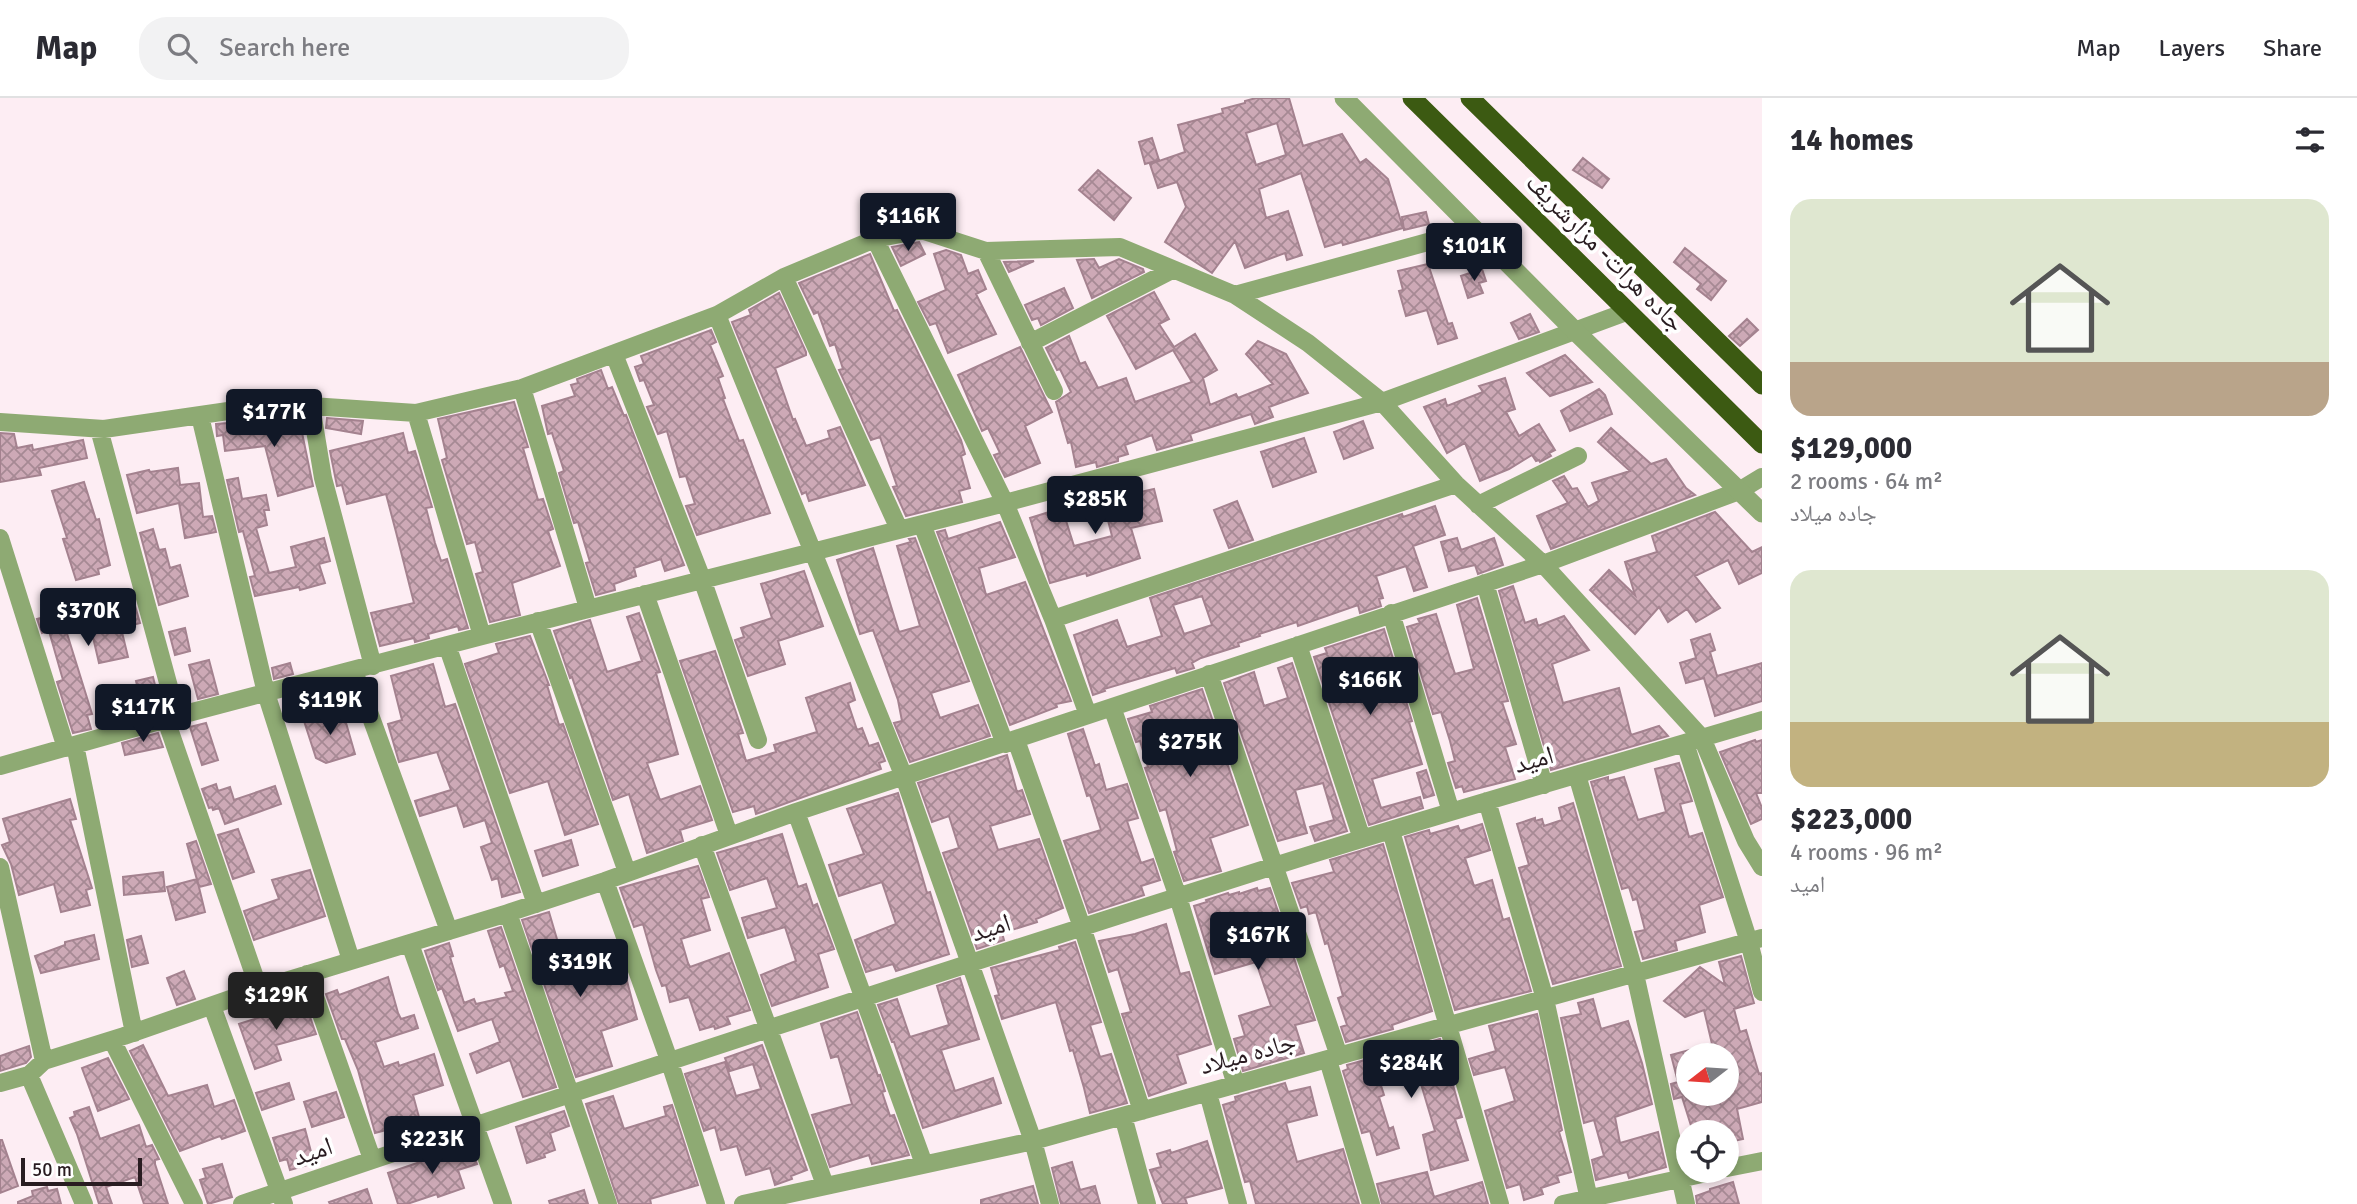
<!DOCTYPE html>
<meta charset="utf-8">
<style>
body{margin:0;font-family:Signika,"Noto Naskh Arabic",sans-serif;background:#f2f2f3;color:#2b2b33;height:100vh;display:flex;flex-direction:column;font-size:26px;white-space:nowrap}
*{box-sizing:border-box;margin:0}
p{font-size:23px;color:#7c7c81}
.icon{flex:none;width:38px;height:38px;fill:none;stroke:currentColor;stroke-width:2;stroke-linecap:round;stroke-linejoin:round}
.map{position:relative;flex:1;overflow:hidden}
.details{display:flex;flex-direction:column;background:#fff;width:595px}
.details>*{flex:none}
.needle{width:46px;rotate:253deg}
.fabs{position:absolute;left:1676px;top:945px;display:grid;gap:14px}
.fabs a{display:grid;place-items:center;width:63px;height:63px;border-radius:50%;background:#fff;box-shadow:0 4px 10px #0003;font-size:35px}
.scale{position:absolute;left:21px;bottom:18px;width:121px;box-sizing:border-box;padding-left:7px;border:4px solid #291c21;border-top:0;font-size:19px;line-height:24px;white-space:nowrap;color:#291c21;-webkit-text-stroke:5px #fff;paint-order:stroke}
.price{position:absolute;translate:-50% -60px;padding:0 16px;border-radius:7px;background:#111827;color:#fff;font-size:23px;line-height:46px;filter:drop-shadow(0 2px 4px #0008)}
.price::after{content:'';position:absolute;left:50%;top:42px;width:21px;height:16px;margin-left:-10px;background:inherit;clip-path:polygon(0 0,100% 0,50% 100%)}
.price.on{background:#222;color:#fff}
ul{padding:0;list-style:none}
li{display:grid;align-content:center;gap:14px;height:371px;padding:0 28px}
li span{display:grid;place-items:center;height:217px;border-radius:21px;color:#555}
li>.icon{margin-inline-start:auto}
span .icon{width:126px;height:126px;fill:#fffc;stroke-width:1}
li b{font-size:30px}
h2{display:flex;justify-content:space-between;align-items:center;height:84px;padding:0 28px;font-size:30px}
header{display:flex;align-items:center;gap:42px;box-sizing:border-box;height:98px;padding:0 35px;background:#fff;border-bottom:2px solid #e1e1e2}
header strong{font-size:33px}
nav{display:flex;gap:38px;margin-inline-start:auto;font-size:24px}
.search{width:490px;height:63px;background:#f2f2f3;display:flex;align-items:center;gap:18px;box-sizing:border-box;padding:0 24px;border-radius:28px;color:#7c7c81;font-size:26px}
main{display:flex;flex:1;min-height:0}
.map>svg:first-child{display:block}
.building{fill:url(#building-cross-hatch);stroke:#a4828f;stroke-width:2;fill-rule:evenodd}
.lines{fill:none;stroke-linecap:round;stroke-linejoin:round}
.minor{stroke:#8eaa73;stroke-width:18}
.tertiary{stroke:#8eaa73;stroke-width:19}
.trunk{stroke:#3c5a12;stroke-width:19}
.labels{text-anchor:middle;dominant-baseline:central;stroke-width:7;stroke-linejoin:round;paint-order:stroke}
.street-label{font-size:26px;fill:#291c21;stroke:#fff}
</style>
<header>
<strong>Map</strong>
<div class="search"><svg class="icon" aria-label="search" viewBox="0 0 24 24"><circle cx="10" cy="10" r="6"/><path d="M15 15l6 6"/></svg>Search here</div>
<nav><a>Map</a><a>Layers</a><a>Share</a></nav>
</header>
<main>
<div class="map">
<svg width="1762" height="1106" viewBox="0 0 1762 1106">
<defs>
<pattern id="building-cross-hatch" width="8" height="8" patternUnits="userSpaceOnUse" patternTransform="scale(1.75)"><rect width="8" height="8" fill="#cda9b6"/><path d="M0 0l8 8M0 8l8-8" fill="none" stroke="#a68994"/></pattern>
</defs>
<rect width="100%" height="100%" fill="#fdedf3"/>
<path class="building" d="M1256,0H1289L1303,48L1342,36L1360,65L1366,61L1388,81L1403,130L1343,147L1342,144L1325,149L1301,75L1259,91L1266,120L1288,113L1302,157L1287,162L1285,155L1245,170L1235,143L1212,175L1165,144L1186,109L1177,84L1158,90L1150,66L1185,54L1178,27L1223,15L1222,11L1245,5V3ZM1277,25L1286,57L1256,67L1246,35Z
M1152,40L1159,62L1145,66L1139,44Z
M1583,60L1609,81L1602,90L1573,72Z
M1098,72L1131,100L1114,122L1079,92Z
M1426,114L1429,126L1404,132L1402,119Z
M919,144L925,156L901,168L892,149Z
M1685,150L1726,183L1711,202L1697,191L1701,186L1674,164Z
M946,152L961,157L968,176L978,172L986,191L976,196L996,236L948,255L936,225L930,227L918,204L946,192L934,156Z
M870,156L894,213L897,212L961,342L965,356L961,358L970,390L959,393L962,404L906,418L893,389L897,388L880,339L871,342L839,272L843,271L835,246L830,248L818,214L814,216L799,185Z
M1094,161L1099,170L1119,161L1143,171L1144,174L1092,200L1077,162Z
M1034,163L1009,174L1004,164Z
M1428,166L1448,226L1452,225L1457,240L1438,246L1427,212L1406,218L1399,193L1403,192L1398,173Z
M1482,171L1486,183L1479,185L1483,195L1468,200L1461,178Z
M1064,190L1073,210L1041,227L1038,220L1032,222L1025,207Z
M1154,194L1169,221L1159,226L1174,249L1195,236L1217,272L1203,280L1210,307L1236,296L1238,300L1273,286L1246,256L1258,243L1286,256L1308,295L1269,309L1273,319L1255,326L1251,316L1190,336L1192,342L1157,352L1152,337L1125,347L1128,356L1118,359V363L1097,369L1096,364L1076,369L1071,344L1068,345L1056,304L1071,294L1060,271L1057,272L1046,250L1069,238L1080,266L1085,264L1098,290L1126,280L1135,304L1192,284L1173,252L1136,271L1107,218Z
M779,195L806,254V257L775,270L793,322L795,321L806,348L830,340L828,333L840,329L865,387L809,403L806,394L802,396L732,224L751,217L749,212Z
M1530,216L1539,234L1519,241L1511,225Z
M1747,221L1758,232L1740,248L1729,238Z
M711,232L716,244L710,247L723,278L718,280L725,300L723,301L739,343L743,342L770,415L697,437L686,408L695,406L686,378L680,379L667,333L658,336L647,309L654,307L644,282L640,283L635,269L644,266L641,258Z
M1020,249L1052,314L1025,328L1040,365L1005,379L994,357L1000,355L988,330L982,333L958,277Z
M1565,257L1592,284L1550,298L1527,275Z
M601,272L608,291L612,289L624,318L626,317L684,467L665,473L661,461L634,470L636,478L614,486L615,492L596,497L586,465L590,464L578,424L574,425L559,375L564,373L552,335L548,336L542,308L575,298L571,287L578,285L577,281Z
M1505,280L1515,311L1506,314L1519,338L1539,326L1555,352L1549,355L1551,358L1540,364L1539,362L1536,363L1532,357L1509,371L1480,383L1465,345L1447,355L1424,309L1445,301L1447,308L1483,294L1479,288Z
M1599,291L1605,297L1612,316L1570,333L1561,313Z
M514,304L528,349L523,350L538,402L543,401L553,431L548,433L560,468L512,485L520,517L490,524L476,476L483,474L475,444L467,446L442,362L447,360L438,321Z
M299,320L313,388L278,398L265,348L225,353L223,337L217,338L216,326Z
M327,320L363,323L361,336L326,330Z
M1363,323L1373,350L1344,361L1334,334Z
M1611,330L1651,366L1666,361L1686,390L1695,397L1551,451L1537,418L1568,405L1553,383L1564,378L1572,391L1577,390L1588,409L1599,403L1592,385L1630,373L1598,344Z
M0,335L14,336L17,350L32,347L33,352L83,342L87,360L39,370L41,377L0,384Z
M403,335L408,355L415,353L432,409L426,410L435,445L441,463L447,461L468,530L459,532L458,528L428,536L429,540L415,544L414,540L380,548L371,515L414,505L396,434L386,396L347,406L342,387L337,388L330,353Z
M1304,340L1316,374L1273,389L1261,354Z
M178,370L180,387L199,385L203,419L212,418L216,434L185,440L179,405L137,415L127,377L149,372L150,374Z
M238,380L242,401L266,397L269,412H264L267,427L256,430L269,475L296,469L291,449L324,440L330,463L319,466L325,485L300,492L299,489L255,498L250,479L255,478L243,433L239,434L227,382Z
M84,384L96,422L99,421L110,467L98,471L99,476L76,482L63,441L67,440L52,393Z
M1122,386L1123,398L1154,391L1162,423L1131,430L1140,460L1087,478L1086,475L1050,485L1030,420L1062,410L1074,448L1112,438L1100,391Z
M1237,403L1253,442L1229,450L1214,412Z
M1435,408L1445,437L1413,448L1427,489L1414,493L1406,468L1376,478L1383,500L1379,501L1381,508L1360,515L1358,507L1298,528L1297,524L1259,536L1260,538L1238,545L1239,548L1201,560L1192,565L1194,570L1177,575L1175,570L1104,591L1105,593L1093,597L1074,537L1117,522L1127,549L1162,538L1150,500L1402,416L1403,419ZM1202,498L1212,527L1184,536L1173,507Z
M1715,414L1752,454L1762,449V475L1739,486L1728,462L1695,478L1720,510L1696,524L1687,511L1668,524L1659,509L1635,536L1590,492L1609,472L1635,497L1625,464L1657,454L1652,438Z
M1000,424L1015,459L979,470L986,497L1025,484L1071,603L1056,606L1057,609L1010,627L937,434L945,432L948,441Z
M153,431L159,452L165,451L170,470L180,467L188,498L159,507L140,435Z
M915,440L969,583L931,595L940,620L978,607L990,638L910,664L894,625L902,623L898,602L873,532L860,536L837,462L873,450L899,534L920,528L897,448L911,444L909,441Z
M1457,440L1461,452L1494,440L1503,467L1478,476L1475,467L1449,473L1441,444Z
M804,473L823,528L778,543L785,566L748,578L735,542L744,539L741,530L772,520L761,486Z
M1513,488L1525,525L1536,521L1538,528L1564,518L1589,552L1552,566L1563,605L1619,590L1631,637L1659,628L1668,638L1551,672L1499,493Z
M131,494L140,525L121,530L128,559L99,565L89,522L65,529L92,616L87,617L91,631L73,635L57,584L63,582L49,533L42,535L37,521L126,498L125,495Z
M1477,500L1508,603L1502,604L1516,646L1505,649L1515,681L1464,694L1462,688L1456,690L1448,665L1455,663L1450,643L1441,614L1433,616L1407,529L1420,525L1418,521L1436,516L1455,576L1474,571L1457,507Z
M639,515L660,574L656,575L678,656L647,665L660,702L700,688L712,722L680,732L683,743L647,755L629,696L613,702L572,579L570,580L554,533L590,522L607,574L642,563L627,519Z
M185,530L190,553L175,557L169,534Z
M1384,531L1412,623L1409,624L1422,666L1372,681L1381,710L1420,699L1423,710L1369,727L1314,559L1327,555L1325,550Z
M1710,536L1715,552L1710,554L1717,578L1762,565V603L1715,618L1704,580L1686,585L1680,565L1696,560L1691,542Z
M530,538L549,587H547L559,627L563,626L598,726L565,737L548,683L510,695L465,566L499,555L496,546Z
M715,553L743,635L738,636L746,663L776,654L774,647L817,634L806,600L850,585L855,602L848,605L857,632L862,630L869,648L878,645L885,663L879,665L881,671L756,716L754,708L733,714L680,563Z
M209,562L218,596L198,601L189,567Z
M290,565L293,576L274,581L272,570Z
M1292,565L1347,733L1315,743L1310,729L1334,722L1323,685L1295,692L1307,735L1278,743L1224,585L1254,574L1264,608L1288,600L1278,570Z
M433,566L445,609L455,606L520,794L502,799L498,780L492,782L481,749L492,745L485,722L464,729L457,707L420,718L415,703L451,692L437,654L399,664L388,626L402,622L391,578Z
M153,579L161,611L144,616L136,583Z
M1202,591L1248,727L1210,740L1221,773L1184,783L1174,754L1177,753L1166,711L1160,713L1145,670L1148,669L1140,643L1136,644L1128,621L1152,614L1150,608Z
M342,611L355,656L326,665L316,660L304,623Z
M206,625L218,662L202,667L190,629Z
M1083,631L1095,668L1099,666L1106,692L1127,686L1138,720L1127,723L1141,765L1153,761L1160,782L1141,788L1144,797L1089,815L1064,743L1101,732L1090,697L1087,698L1068,636Z
M158,635L163,649L125,657L122,645Z
M1755,642L1756,644L1762,642V695H1756L1762,710V721L1751,726L1720,654Z
M1007,657L1017,694L1022,692L1030,716L990,728L998,752L1039,741L1063,810L1036,821L1037,824L1002,835L1004,842L977,851L943,755L959,750L949,718L932,724L918,685Z
M1679,665L1692,703L1680,706L1689,739L1702,735L1723,799L1699,807L1705,834L1675,843L1677,852L1643,861L1635,834L1645,832L1637,801L1633,802L1629,789L1622,791L1591,684L1608,679V683L1624,679L1638,722L1666,714L1655,671Z
M1426,672L1434,697L1424,700L1417,675Z
M216,686L218,693L230,689L234,702L275,688L281,706L225,726L219,710L213,712L212,709L209,710L202,691Z
M898,695L927,795L930,794L949,856L896,873L893,866L866,874L855,842L896,826L882,784L839,798L829,767L864,756L847,711Z
M70,701L76,721L70,722L92,790L86,792L90,807L61,814L54,786L19,797L11,766L2,747L10,744L3,721Z
M1573,705L1621,868L1553,886L1519,770L1529,767L1517,726L1535,720V723L1542,721L1544,728L1562,722L1559,710Z
M1482,726L1490,752L1465,760L1474,788L1492,782L1503,822L1509,820L1531,893L1455,912L1405,739L1429,732L1430,736L1458,728L1460,733Z
M238,731L254,774L233,781L218,737Z
M782,736L798,789L806,786L813,808L817,806L834,851L818,856L828,889L772,908L761,877L796,863L785,829L748,840L742,820L777,810L767,780L730,792L717,755Z
M571,742L578,767L543,778L535,753Z
M196,743L211,786L199,789L187,746Z
M1383,746L1432,913L1392,927L1393,931L1346,944L1341,929L1347,927L1338,900L1343,898L1328,845L1325,846L1316,814L1309,816L1307,808L1301,810L1292,785L1334,774L1330,762Z
M698,768L709,799L701,801L710,832L681,841L688,865L690,869L729,855L750,912L727,919L730,926L715,931L714,928L700,932L689,899L670,904L666,887L662,888L656,872L643,826L634,829L620,790Z
M310,772L325,818L254,842L244,813L279,801L272,782Z
M163,774L165,793L124,797L123,779Z
M197,781L205,814L176,822L167,789Z
M1257,790L1258,793L1270,790L1315,922L1295,927L1304,955L1243,973L1234,941L1245,938L1239,918L1271,908L1256,864L1215,876L1194,808L1207,804L1206,802L1228,795L1229,797L1239,794V796Z
M549,814L569,882L622,864L637,921L601,933L612,968L576,979L522,822Z
M1166,826L1180,876L1189,874L1211,946L1177,957L1186,985L1149,998L1122,916L1131,914L1118,871L1109,874L1099,843L1135,836Z
M501,829L556,989L523,999L510,962L477,975L470,956L500,944L492,921L458,933L442,890L438,892L425,853L449,845L453,858L450,859L464,905L474,901L476,906L507,899L505,895L513,893L504,867L500,869L488,833Z
M94,837L99,861L41,875L35,858L65,847V844Z
M141,838L148,865L132,869L127,842Z
M1075,844L1101,924L1090,927L1100,959L1111,956L1127,1005L1090,1015L1084,990L1073,952L1070,953L1056,904L1002,921L995,898L999,897L991,870L1060,852L1059,849Z
M1741,858L1754,905L1734,911L1740,934L1746,932L1759,976L1762,975V1004L1737,1011L1743,1041L1729,1044L1727,1034H1693L1682,999L1674,1001L1671,986L1678,984L1671,957L1712,946L1704,912L1685,919L1664,903L1700,869L1725,887L1719,864ZM1689,957H1727V996H1689Z
M184,873L195,901L177,907L167,880Z
M388,879L398,915L401,921L414,917L418,930L375,944L384,969L398,964L399,968L434,956L443,987L413,997L420,1023L375,1035L358,972L345,941H342L326,896L337,892L339,897Z
M960,880L979,941L941,952L955,993L993,980L1001,1005L923,1030L894,944H892L878,907L897,901L910,939L949,927L937,888Z
M1593,901L1601,931L1628,923L1642,965L1652,1006L1615,1019L1620,1045L1658,1034L1666,1069L1629,1080L1627,1074L1596,1082L1592,1062L1604,1058L1594,1022L1584,1025L1561,920L1581,916L1578,905Z
M304,902L316,936L276,947L281,962L255,971L239,926L288,910L287,907Z
M857,914L878,978L880,977L885,993L882,994L890,1018L894,1017L909,1057L872,1066L869,1057L830,1069L812,1017L852,1006L838,958L831,960L821,926Z
M1537,916L1562,1032L1559,1034L1571,1074L1557,1078L1559,1084L1541,1090L1543,1096L1524,1102L1520,1086L1507,1090L1485,1013L1515,1003L1505,969L1474,977L1469,961L1496,953L1489,928Z
M1440,941L1462,1019L1455,1021L1468,1062L1431,1072L1423,1037L1435,1033L1421,986L1406,990L1398,965L1376,972L1384,997L1379,999L1389,1031L1393,1029L1399,1050L1377,1057L1370,1033L1362,1035L1343,973L1348,971L1347,967Z
M143,947L168,998L207,987L214,1009L234,1002L245,1033L222,1041L220,1038L180,1053L130,953Z
M762,947L807,1072L791,1078L792,1081L775,1087L770,1070L746,1077L737,1048L721,1052L715,1029L704,1033L685,976L725,964L736,998L761,991L753,966L730,973L725,960Z
M29,948L31,959L26,965L0,973V958Z
M108,960L129,1001L98,1013L82,970Z
M289,985L294,1001L262,1012L256,995Z
M1285,985L1288,994L1310,989L1317,1017L1286,1025L1297,1064L1343,1051L1359,1106H1256L1250,1083L1245,1084L1223,1007L1236,1003L1235,999Z
M336,994L344,1019L312,1029L304,1004Z
M613,998L624,1031L666,1018L664,1009L672,1007L698,1087L650,1101L651,1106H619L586,1006Z
M89,1009L100,1041L139,1027L146,1049L152,1047L159,1061L155,1062V1066L168,1106H144L135,1079L106,1089L112,1106H99L77,1036L70,1020L75,1018L74,1014Z
M564,1013L569,1028L550,1035L555,1052L544,1056L545,1059L527,1065L516,1029Z
M305,1031L314,1065L290,1072L287,1061L280,1063L273,1040Z
M0,1042H2L18,1088L0,1095Z
M1207,1043L1222,1090L1185,1100L1187,1106H1163L1150,1072L1161,1069L1157,1056L1170,1052L1171,1055Z
M470,1047L477,1066L458,1072L464,1090L438,1099L437,1096L407,1106H398L388,1075Z
M1072,1064L1080,1092L1095,1088L1100,1106H1061L1052,1070Z
M222,1066L232,1099L208,1106L200,1082L206,1080L203,1071Z
M1427,1074L1434,1099L1482,1084L1488,1106H1382L1377,1086Z
M1733,1084L1739,1106H1697L1696,1098L1710,1093V1091Z
M1033,1088L1038,1106H981V1102Z
M47,1089L48,1093L57,1091L61,1106H18V1104L33,1098L32,1093Z
M367,1091L372,1106H330L329,1104Z
M584,1092L588,1106H550L549,1103Z"/>
<g class="lines">
<path class="minor" d="M875,141L1005,405L1053,521L1088,617
M986,153L1054,293
M784,179L899,431
M1235,197L1475,131
M717,217L904,679L1033,1043L1050,1106
M1030,245L1172,172
M614,256L702,481L758,642
M522,290L588,510
M311,308L323,380L373,568
M416,315L482,538
M200,318L266,595L351,862
M0,324L104,331L228,313L311,308L416,315L522,290L717,217L784,179L875,141L921,132L986,153L1120,149L1235,197L1308,245L1382,304L1456,386L1543,466L1702,640L1746,743L1762,769
M99,331L177,618
M1478,407L1578,358
M922,426L1005,646
M0,440L66,650
M1485,485L1544,687
M645,496L729,737
M1391,515L1451,714
M1053,521L1456,386
M538,523L627,774
M447,547L536,806
M1298,547L1362,741
M354,573L449,833
M1209,576L1339,958
M1112,609L1178,799L1236,987
M166,622L259,891
M1016,642L1082,829L1142,1013
M1685,645L1749,844L1762,894
M75,647L134,935
M0,668L177,618L482,538L1005,405L1382,304L1626,214
M1577,677L1635,876L1686,1106
M1487,703L1545,901L1590,1106
M796,714L924,1066
M1391,733L1500,1106
M702,747L825,1087
M0,769L44,963
M605,783L669,962L716,1106
M508,815L608,1106
M410,846L503,1106
M307,876L372,1061
M212,908L284,1106
M112,942L194,1106
M1328,962L1371,1106
M29,977L84,1106
M0,985L29,977L44,963L124,938L259,891L508,815L605,783L796,714L1543,466L1739,393L1762,379
M1208,995L1238,1106
M1123,1018L1147,1106
M1727,1070L1762,1063
M242,1106C584,990 927,878 1271,769C1434,717 1598,671 1762,622
M743,1106L1033,1043L1762,840
M1563,1106L1716,1073"/>
<path class="tertiary" d="M1344,0L1575,233L1762,415"/>
<path class="trunk" d="M1412,0L1762,346
M1470,0L1762,287"/>
</g>
<g class="labels">
<g class="street-label">
<text transform="translate(1605 155) rotate(45)">جاده هرات- مزارشریف</text>
<text transform="translate(1534 662) rotate(-16)">امید</text>
<text transform="translate(991 830) rotate(-18)">امید</text>
<text transform="translate(1248 956) rotate(-15)">جاده میلاد</text>
<text transform="translate(313 1054) rotate(-19)">امید</text>
</g>
</g>
</svg>
<div class="fabs">
<a><svg class="needle" viewBox="-14 -14 28 28"><path d="M0-13l5 13h-10z" fill="#e53935"/><path d="M0 13l5-13h-10z" fill="#7c7c81"/></svg></a>
<a><svg class="icon" aria-label="locate" viewBox="0 0 24 24"><circle cx="12" cy="12" r="6"/><path d="M12 2v4M12 18v4M2 12h4M18 12h4"/></svg></a>
</div>
<div class="scale">50 m</div>
<b class="price" style="left:908px;top:155px">$116K</b>
<b class="price" style="left:1474px;top:185px">$101K</b>
<b class="price" style="left:274px;top:351px">$177K</b>
<b class="price" style="left:1095px;top:438px">$285K</b>
<b class="price" style="left:88px;top:550px">$370K</b>
<b class="price" style="left:1370px;top:619px">$166K</b>
<b class="price" style="left:330px;top:639px">$119K</b>
<b class="price" style="left:143px;top:646px">$117K</b>
<b class="price" style="left:1190px;top:681px">$275K</b>
<b class="price" style="left:1258px;top:874px">$167K</b>
<b class="price" style="left:580px;top:901px">$319K</b>
<b class="price on" style="left:276px;top:934px">$129K</b>
<b class="price" style="left:1411px;top:1002px">$284K</b>
<b class="price" style="left:432px;top:1078px">$223K</b>
</div>
<section class="details">
<h2>14 homes<svg class="icon" aria-label="filters" viewBox="0 0 24 24"><path d="M4 7h16M4 17h16"/><circle cx="9" cy="7" r="2"/><circle cx="15" cy="17" r="2"/></svg></h2>
<ul>
<li><span style="background:linear-gradient(#dfe7d0 75%,#b9a48a 0)"><svg class="icon" aria-label="home" viewBox="0 0 24 24"><path d="M3 11l9-7 9 7M6 9v11h12V9"/></svg></span><div><b>$129,000</b><p>2 rooms · 64 m²</p><p>جاده میلاد</p></div></li>
<li><span style="background:linear-gradient(#dfe7d0 70%,#c2b280 0)"><svg class="icon" aria-label="home" viewBox="0 0 24 24"><path d="M3 11l9-7 9 7M6 9v11h12V9"/></svg></span><div><b>$223,000</b><p>4 rooms · 96 m²</p><p>امید</p></div></li>
</ul>
</section>
</main>
